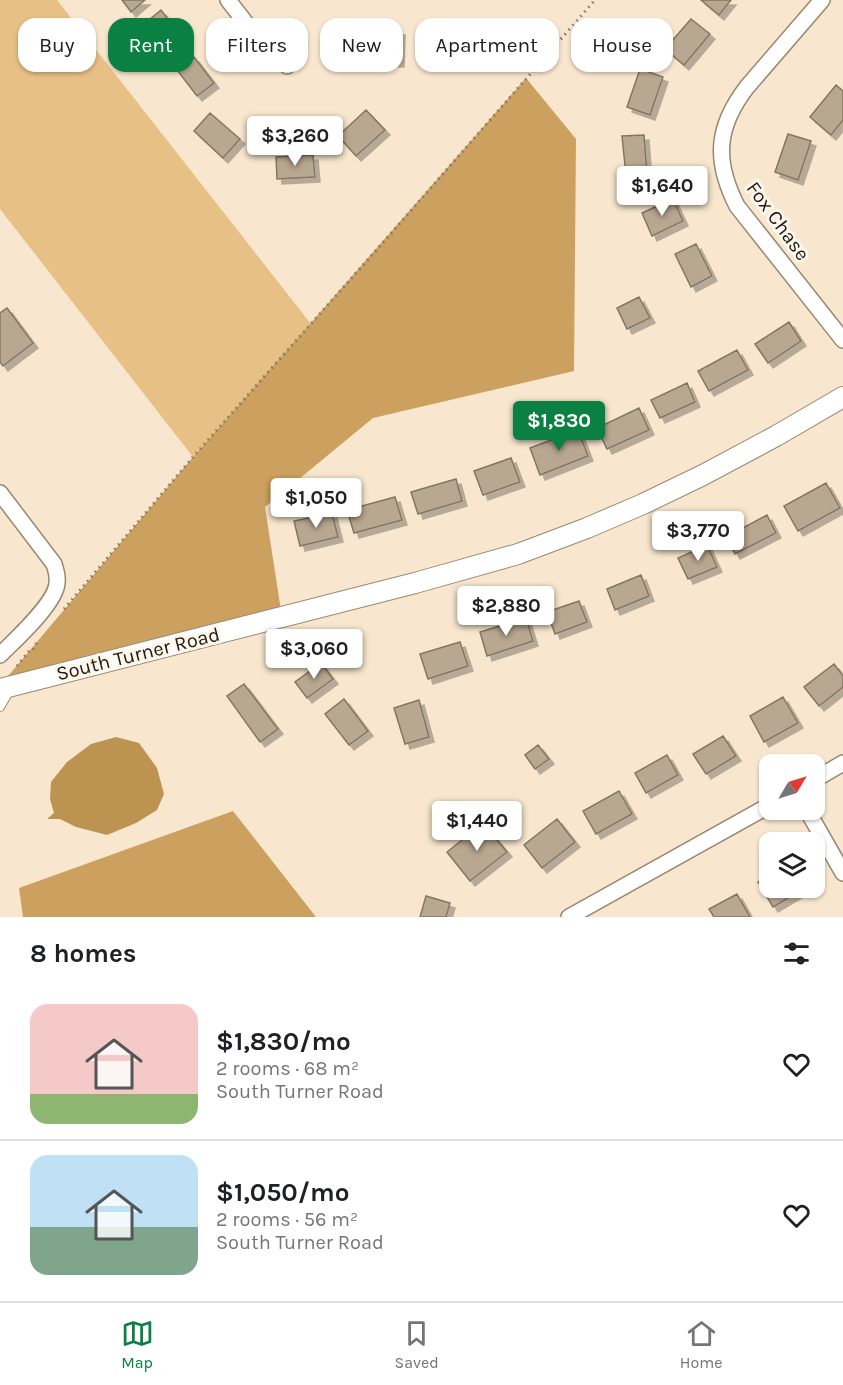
<!DOCTYPE html>
<meta charset="utf-8">
<style>
body{margin:0;font-family:Karla,sans-serif;background:#f6f6f6;color:#202124;height:100vh;display:flex;flex-direction:column;font-size:22px;white-space:nowrap}
*{box-sizing:border-box;margin:0}
p{font-size:20px;color:#757577}
.icon{flex:none;width:33px;height:33px;fill:none;stroke:currentColor;stroke-width:2;stroke-linecap:round;stroke-linejoin:round}
.map{position:relative;height:917px;overflow:hidden}
.panel{display:flex;flex-direction:column;background:#fff;flex:1}
.panel>*{flex:none}
.banner{position:absolute;left:18px;top:18px;width:807px;height:54px;display:flex;gap:12px}
.needle{width:39px;rotate:52deg}
.buttons{position:absolute;left:759px;top:754px;display:grid;gap:12px}
.buttons a{display:grid;place-items:center;width:66px;height:66px;border-radius:12px;background:#fff;box-shadow:0 2px 4px #0004;font-size:30px}
.price{position:absolute;translate:-50% -51px;padding:0 14px;border-radius:6px;background:#fff;color:#222;font-size:20px;line-height:39px;filter:drop-shadow(0 2px 3px #0008)}
.price::after{content:'';position:absolute;left:50%;top:36px;width:18px;height:14px;margin-left:-9px;background:inherit;clip-path:polygon(0 0,100% 0,50% 100%)}
.price.on{background:#0b8043;color:#fff}
ul{padding:0;list-style:none}
li{display:flex;align-items:center;gap:18px;height:150px;padding:0 30px}
li+li{border-top:2px solid #e0e0e0}
li span{display:grid;place-items:center;flex:none;width:168px;height:120px;border-radius:18px;color:#555}
li>.icon{margin-inline-start:auto}
span .icon{width:72px;height:72px;fill:#fffc;stroke-width:1}
li b{font-size:26px}
h2{display:flex;justify-content:space-between;align-items:center;height:72px;padding:0 30px;font-size:26px}
.pill{padding:0 21px;border-radius:18px;background:#fff;box-shadow:0 2px 4px #0004;font-size:21px;line-height:54px}
.pill.on{background:#0b8043;color:#fff}
.dock{display:flex;justify-content:space-around;align-items:center;height:84px;border-top:2px solid #e0e0e0;background:#fff;font-size:16px;color:#757577}
.dock a{display:grid;justify-items:center;gap:3px}
.dock .on{color:#0b8043}
.map>svg:first-child{display:block}
.green{fill:#e7c085}
.forest{fill:#cca160}
.water{fill:#bd9352}
.building{fill:#b9a891;stroke:#857660;stroke-width:1.5;filter:url(#shadow)}
.lines{fill:none;stroke-linecap:round;stroke-linejoin:round}
.service-casing{stroke:#988871;stroke-width:10}
.minor-casing{stroke:#988871;stroke-width:18}
.tertiary-casing{stroke:#988871;stroke-width:22}
.path{stroke:#817666;stroke-width:3;stroke-dasharray:1.5 4.5;stroke-linecap:butt}
.service{stroke:#fff;stroke-width:8}
.minor{stroke:#fff;stroke-width:15}
.tertiary{stroke:#fff;stroke-width:20}
.labels{text-anchor:middle;dominant-baseline:central;stroke-width:6;stroke-linejoin:round;paint-order:stroke}
.street-label{font-size:20px;fill:#1f1910;stroke:#fcf6ec}
</style>
<div class="map">
<svg width="843" height="917" viewBox="0 0 843 917">
<defs>
<filter id="shadow"><feDropShadow dx="5" dy="5" stdDeviation="0" flood-color="#0004"/></filter>
</defs>
<rect width="100%" height="100%" fill="#f8e7ce"/>
<path class="green" d="M0,0H57L311,324L193,457L0,209Z"/>
<path class="forest" d="M526,78L576,139L574,371L373,418L265,507L282,617L0,681L9,675L193,457Z
M233,811L316,917H23L19,888Z"/>
<path class="water" d="M116,737L139,743L157,768L164,794L157,810L136,823L107,835L76,827L60,819H47L54,813L50,799L51,782L67,762L91,744Z"/>
<path class="building" d="M122,0H145L131,12Z
M701,0H731L719,15Z
M161,10L183,39L167,51L145,23Z
M691,19L710,34L684,65L665,49Z
M377,29L400,30L399,62L376,61Z
M194,57L214,83L197,96L177,70Z
M640,69L663,77L650,115L627,107Z
M836,85L843,91V120L831,135L810,117Z
M366,110L385,130L356,156L338,136Z
M210,113L240,139L223,158L194,131Z
M788,134L811,141L798,180L775,172Z
M644,135L647,174L626,175L622,136Z
M313,155L315,177L277,179L276,157Z
M673,199L683,221L652,236L642,213Z
M696,244L712,276L691,287L675,254Z
M639,297L650,318L627,329L617,308Z
M7,308L33,343L3,366L0,362V313Z
M789,322L801,341L768,363L755,344Z
M737,350L748,370L709,391L698,371Z
M687,383L695,402L660,418L651,400Z
M639,408L649,430L607,449L597,428Z
M578,430L588,456L540,475L530,448Z
M511,458L520,482L483,495L474,471Z
M456,479L462,501L418,514L411,492Z
M826,483L840,508L798,531L784,506Z
M395,497L402,520L354,533L347,510Z
M332,513L338,537L300,546L294,521Z
M767,515L776,533L735,554L726,537Z
M707,545L717,567L688,579L678,558Z
M641,575L649,596L615,610L607,589Z
M579,601L587,622L555,634L547,612Z
M526,618L533,641L487,656L480,632Z
M460,642L468,666L428,679L420,654Z
M321,663L333,679L307,698L295,682Z
M834,664L843,676V687L819,706L804,687Z
M244,684L278,729L260,742L227,696Z
M783,697L798,723L764,742L750,716Z
M344,699L368,731L349,745L325,714Z
M419,700L429,737L405,744L394,708Z
M723,736L736,756L706,774L693,754Z
M538,745L549,759L535,769L525,755Z
M667,755L678,775L646,793L635,773Z
M619,791L632,814L596,834L583,811Z
M557,819L575,842L542,868L524,845Z
M483,823L507,852L470,881L447,852Z
M770,875V888H805L773,907L758,882Z
M737,894L750,917H714L709,909Z
M426,896L450,903L446,917H420Z"/>
<g class="lines">
<g class="service-casing">
<path id="service" d="M0,707L10,690"/>
</g>
<g class="minor-casing">
<path id="minor" d="M228,0L252,31L287,66
M822,0L747,87C716,127 714,161 737,206L843,340
M0,493L54,564C56,570 58,576 57,583C56,603 15,640 0,655
M814,780L843,763
M807,810L843,873
M569,917L770,805"/>
</g>
<g class="tertiary-casing">
<path id="tertiary" d="M0,689L415,583L518,554L587,528L643,504L703,475L776,436L843,397"/>
</g>
<path class="path" d="M64,609L193,457L380,246L595,0
M17,666L30,650H33L37,642"/>
<use href="#service" class="service"/>
<use href="#minor" class="minor"/>
<use href="#tertiary" class="tertiary"/>
</g>
<g class="labels">
<g class="street-label">
<text transform="translate(778 221) rotate(54)">Fox Chase</text>
<text transform="translate(138 654) rotate(-14)">South Turner Road</text>
</g>
</g>
</svg>
<div class="buttons">
<a><svg class="needle" viewBox="-14 -14 28 28"><path d="M0-13l5 13h-10z" fill="#e53935"/><path d="M0 13l5-13h-10z" fill="#757577"/></svg></a>
<a><svg class="icon" aria-label="layers" viewBox="0 0 24 24"><path d="M12 4l9 5-9 5-9-5zM3 14l9 5 9-5"/></svg></a>
</div>
<b class="price" style="left:295px;top:167px">$3,260</b>
<b class="price" style="left:662px;top:217px">$1,640</b>
<b class="price on" style="left:559px;top:452px">$1,830</b>
<b class="price" style="left:316px;top:529px">$1,050</b>
<b class="price" style="left:698px;top:562px">$3,770</b>
<b class="price" style="left:506px;top:637px">$2,880</b>
<b class="price" style="left:314px;top:680px">$3,060</b>
<b class="price" style="left:477px;top:852px">$1,440</b>
<div class="banner">
<a class="pill">Buy</a>
<a class="pill on">Rent</a>
<a class="pill">Filters</a>
<a class="pill">New</a>
<a class="pill">Apartment</a>
<a class="pill">House</a>
</div>
</div>
<section class="panel">
<h2>8 homes<svg class="icon" aria-label="filters" viewBox="0 0 24 24"><path d="M4 7h16M4 17h16"/><circle cx="9" cy="7" r="2"/><circle cx="15" cy="17" r="2"/></svg></h2>
<ul>
<li><span style="background:linear-gradient(#f6c9c9 75%,#8fb573 0)"><svg class="icon" aria-label="home" viewBox="0 0 24 24"><path d="M3 11l9-7 9 7M6 9v11h12V9"/></svg></span><div><b>$1,830/mo</b><p>2 rooms · 68 m²</p><p>South Turner Road</p></div><svg class="icon" aria-label="heart" viewBox="0 0 24 24"><path d="M12 20l-8-8c-3-5 5-10 8-4 3-6 11-1 8 4z"/></svg></li>
<li><span style="background:linear-gradient(#bfe0f5 60%,#7fa58c 0)"><svg class="icon" aria-label="home" viewBox="0 0 24 24"><path d="M3 11l9-7 9 7M6 9v11h12V9"/></svg></span><div><b>$1,050/mo</b><p>2 rooms · 56 m²</p><p>South Turner Road</p></div><svg class="icon" aria-label="heart" viewBox="0 0 24 24"><path d="M12 20l-8-8c-3-5 5-10 8-4 3-6 11-1 8 4z"/></svg></li>
</ul>
</section>
<nav class="dock">
<a class="on"><svg class="icon" aria-label="map" viewBox="0 0 24 24"><path d="M3 6l6-2 6 2 6-2v14l-6 2-6-2-6 2zM9 4v14M15 6v14"/></svg>Map</a>
<a><svg class="icon" aria-label="saved" viewBox="0 0 24 24"><path d="M7 4h10v16l-5-4-5 4z"/></svg>Saved</a>
<a><svg class="icon" aria-label="home" viewBox="0 0 24 24"><path d="M3 11l9-7 9 7M6 9v11h12V9"/></svg>Home</a>
</nav>
